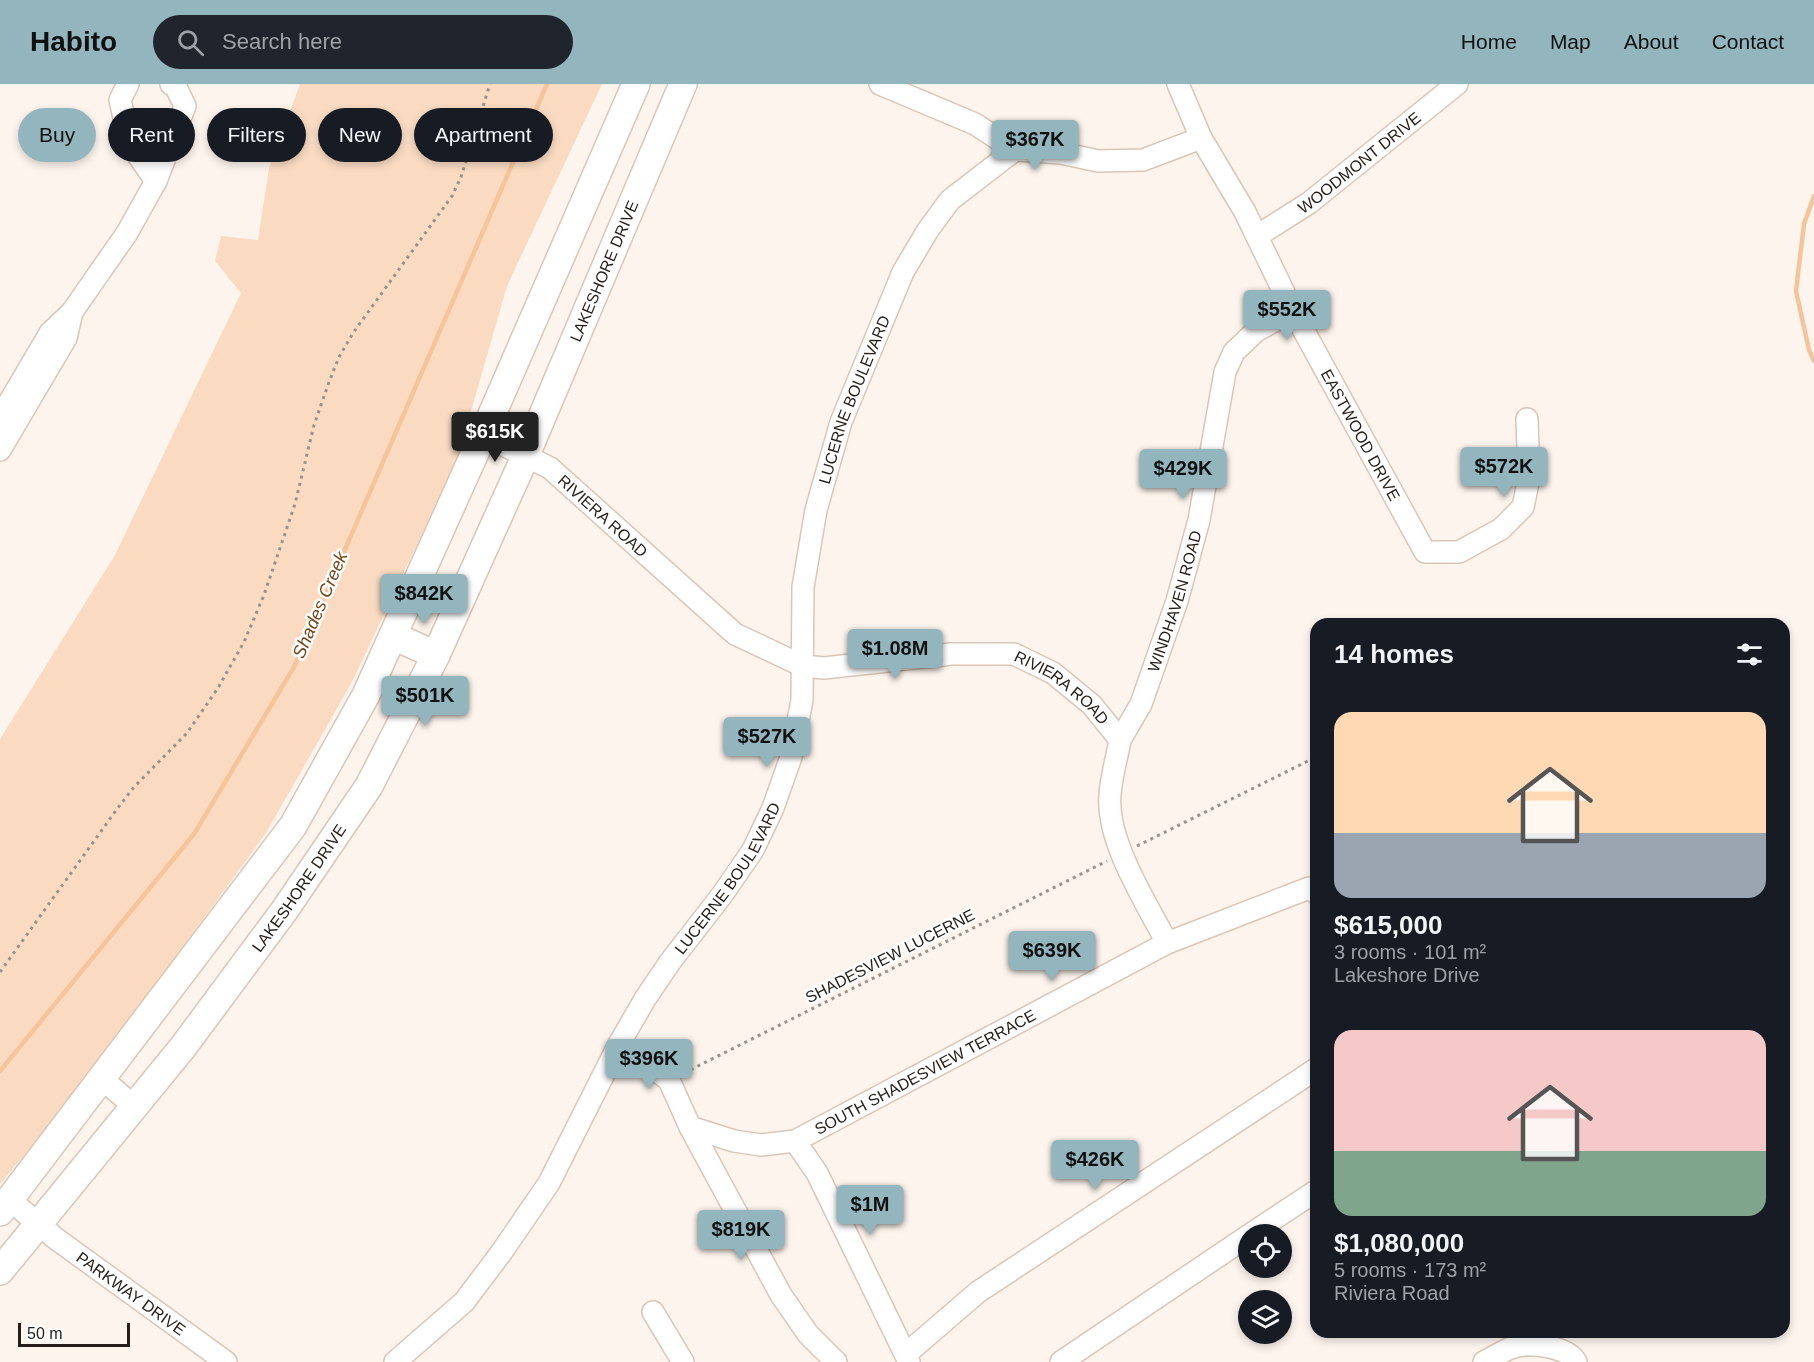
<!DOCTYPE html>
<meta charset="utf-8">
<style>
body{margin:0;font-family:Arial,sans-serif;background:#20242c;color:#f1f3f6;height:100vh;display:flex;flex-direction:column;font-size:22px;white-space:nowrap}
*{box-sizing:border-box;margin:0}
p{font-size:20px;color:#9ea1a6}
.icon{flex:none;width:33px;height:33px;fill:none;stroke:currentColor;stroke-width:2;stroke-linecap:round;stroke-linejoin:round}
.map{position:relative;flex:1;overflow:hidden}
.drawer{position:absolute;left:1310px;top:534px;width:480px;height:720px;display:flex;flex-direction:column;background:#171b24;border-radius:18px;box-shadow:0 3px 9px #0003}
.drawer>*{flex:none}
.hud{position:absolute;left:18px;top:24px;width:570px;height:54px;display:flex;gap:12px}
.fabs{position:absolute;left:1238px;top:1140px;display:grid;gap:12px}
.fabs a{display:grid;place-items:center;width:54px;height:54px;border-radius:50%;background:#171b24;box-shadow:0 3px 9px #0003;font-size:30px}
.scale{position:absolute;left:18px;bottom:15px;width:112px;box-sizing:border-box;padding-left:6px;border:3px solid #251e18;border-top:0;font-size:16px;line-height:21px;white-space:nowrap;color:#251e18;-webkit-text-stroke:4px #fff;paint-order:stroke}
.price{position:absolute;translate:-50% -51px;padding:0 14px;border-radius:6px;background:#93b5bd;color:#111;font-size:20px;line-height:39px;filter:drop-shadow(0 2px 3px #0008)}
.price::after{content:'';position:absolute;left:50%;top:36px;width:18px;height:14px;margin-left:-9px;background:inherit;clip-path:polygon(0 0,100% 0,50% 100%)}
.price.on{background:#222;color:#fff}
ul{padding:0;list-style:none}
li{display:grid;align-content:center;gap:12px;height:318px;padding:0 24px}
li span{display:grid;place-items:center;height:186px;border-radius:18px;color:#555}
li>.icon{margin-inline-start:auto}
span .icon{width:108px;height:108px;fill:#fffc;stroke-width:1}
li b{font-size:26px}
h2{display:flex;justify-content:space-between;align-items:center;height:72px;padding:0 24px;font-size:26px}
.pill{padding:0 21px;border-radius:27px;background:#171b24;box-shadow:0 3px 9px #0003;font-size:21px;line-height:54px}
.pill.on{background:#93b5bd;color:#111}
header{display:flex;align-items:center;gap:36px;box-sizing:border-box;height:84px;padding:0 30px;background:#93b5bd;color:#111}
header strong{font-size:28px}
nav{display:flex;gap:33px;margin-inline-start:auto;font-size:21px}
.search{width:420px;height:54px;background:#20242c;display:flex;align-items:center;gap:15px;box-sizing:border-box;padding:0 21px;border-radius:33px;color:#9ea1a6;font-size:22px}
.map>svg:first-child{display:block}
.green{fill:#fadbc2}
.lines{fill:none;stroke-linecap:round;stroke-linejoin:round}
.stream{stroke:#f6c49a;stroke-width:4.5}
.minor-casing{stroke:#dac6b6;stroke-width:24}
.major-casing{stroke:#dac6b6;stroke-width:30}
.path{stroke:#99918b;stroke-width:3;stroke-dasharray:3 4.5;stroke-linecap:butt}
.minor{stroke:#fff;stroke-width:21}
.major{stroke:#fff;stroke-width:27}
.labels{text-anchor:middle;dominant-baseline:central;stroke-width:5;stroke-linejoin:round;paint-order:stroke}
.street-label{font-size:16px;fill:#251e18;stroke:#fff}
.water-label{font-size:18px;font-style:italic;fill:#754618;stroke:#fff}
</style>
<header>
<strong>Habito</strong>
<div class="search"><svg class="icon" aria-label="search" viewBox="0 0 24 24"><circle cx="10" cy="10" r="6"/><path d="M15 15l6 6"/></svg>Search here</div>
<nav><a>Home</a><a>Map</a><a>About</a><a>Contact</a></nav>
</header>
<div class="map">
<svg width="1814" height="1278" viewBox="0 0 1814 1278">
<rect width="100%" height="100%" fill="#fdf4ed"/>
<path class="green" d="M300,0H602L507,202L457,376L352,598L266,749L73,1013L0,1100V655L115,471L241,209L215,177L221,152L258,156L269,84Z"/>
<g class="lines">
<path class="stream" d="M1814,112L1804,140L1796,207L1809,266L1814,277
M0,987L194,750L294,583L547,0"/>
<g class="minor-casing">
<g id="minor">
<path d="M128,0L120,16L130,60L156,97"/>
<path d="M880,0L975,40L1015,66L1061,69L1098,77L1143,76L1201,54"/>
<path id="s1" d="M1178,0L1201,54L1245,128L1293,227L1425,468H1459L1501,445L1523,423L1529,394L1527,335"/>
<path id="s2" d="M1257,152L1309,119L1457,0"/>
<path d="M0,334L50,249L72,228L127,149L156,97L185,22L175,1L171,0"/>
<path id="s3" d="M483,351L550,384L735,550L803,582L824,584L951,570H1014L1053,589L1092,621L1120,656C1117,674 1111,693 1110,711C1106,757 1146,818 1167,859"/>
<path d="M0,366L66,254L72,228"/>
<path id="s4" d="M1120,656L1141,620L1177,517L1199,436L1225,288L1234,268L1256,247L1293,227"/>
<path d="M619,960L669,996L690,1043L781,1211L808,1250L836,1278"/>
<path d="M102,995L135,1023"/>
<path id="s5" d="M690,1043L734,1057L761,1061L795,1057L1167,859L1309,804L1316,809"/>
<path d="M795,1057L817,1089L909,1278"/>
<path id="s6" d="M10,1116L55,1154L226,1278"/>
<path d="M1251,1150L1316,1107"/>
<path d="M653,1228L683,1278"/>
<path d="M906,1270L978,1208L1316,985"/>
<path id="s7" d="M395,1278L464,1218L501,1169L549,1099L619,960L645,915L670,878L722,811L753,766L773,724L791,673L802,616L803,503L816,426L841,338L903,188L928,146L950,116L1015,66"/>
<path d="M1061,1278L1248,1152"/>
<path d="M1484,1278C1494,1273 1504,1266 1514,1263C1530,1258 1567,1262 1576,1278"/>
</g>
</g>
<g class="major-casing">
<g id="major">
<path d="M393,552L436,571"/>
<path d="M0,1128L293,742L366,611L483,351L636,0"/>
<path id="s8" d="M0,1187L183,963L284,827L369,702L436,571L525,373L683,0"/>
</g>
</g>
<path class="path" d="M1137,762L1316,673
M0,888L117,725L134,703L187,649L218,604L244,558L264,511L295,420L314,341L329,298L339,273L353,249L452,112L461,93L490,0
M684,989L1107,777"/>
<use href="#minor" class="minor"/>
<use href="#major" class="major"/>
</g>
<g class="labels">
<g class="street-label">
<text stroke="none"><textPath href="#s2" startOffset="126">WOODMONT DRIVE</textPath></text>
<text stroke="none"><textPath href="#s8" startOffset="1176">LAKESHORE DRIVE</textPath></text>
<text stroke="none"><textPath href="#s7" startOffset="1096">LUCERNE BOULEVARD</textPath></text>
<text stroke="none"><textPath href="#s1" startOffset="396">EASTWOOD DRIVE</textPath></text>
<text stroke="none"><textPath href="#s3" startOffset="146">RIVIERA ROAD</textPath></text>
<text stroke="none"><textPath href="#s4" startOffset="150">WINDHAVEN ROAD</textPath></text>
<text stroke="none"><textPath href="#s3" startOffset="669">RIVIERA ROAD</textPath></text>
<text stroke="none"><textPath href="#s7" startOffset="592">LUCERNE BOULEVARD</textPath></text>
<text stroke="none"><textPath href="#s8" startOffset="486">LAKESHORE DRIVE</textPath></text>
<text transform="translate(890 872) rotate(-27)">SHADESVIEW LUCERNE</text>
<text stroke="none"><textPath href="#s5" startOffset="255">SOUTH SHADESVIEW TERRACE</textPath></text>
<text stroke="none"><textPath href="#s6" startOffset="153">PARKWAY DRIVE</textPath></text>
</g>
<g class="water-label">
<text transform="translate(320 521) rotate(-67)">Shades Creek</text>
</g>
</g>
</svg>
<div class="fabs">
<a><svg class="icon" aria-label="locate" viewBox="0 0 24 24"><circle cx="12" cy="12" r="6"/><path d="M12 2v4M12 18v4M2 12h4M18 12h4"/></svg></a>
<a><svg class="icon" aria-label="layers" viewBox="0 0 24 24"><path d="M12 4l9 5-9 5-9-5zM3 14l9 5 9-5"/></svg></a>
</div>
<div class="scale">50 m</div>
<b class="price" style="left:1035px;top:87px">$367K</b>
<b class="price" style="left:1287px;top:257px">$552K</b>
<b class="price on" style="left:495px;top:379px">$615K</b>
<b class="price" style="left:1504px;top:414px">$572K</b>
<b class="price" style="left:1183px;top:416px">$429K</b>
<b class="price" style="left:424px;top:541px">$842K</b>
<b class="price" style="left:895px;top:596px">$1.08M</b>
<b class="price" style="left:425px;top:643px">$501K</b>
<b class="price" style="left:767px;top:684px">$527K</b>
<b class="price" style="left:1052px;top:898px">$639K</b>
<b class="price" style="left:649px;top:1006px">$396K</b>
<b class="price" style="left:1095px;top:1107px">$426K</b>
<b class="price" style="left:870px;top:1152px">$1M</b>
<b class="price" style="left:741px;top:1177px">$819K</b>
<div class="hud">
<a class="pill on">Buy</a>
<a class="pill">Rent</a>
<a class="pill">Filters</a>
<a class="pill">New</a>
<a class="pill">Apartment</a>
</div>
<section class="drawer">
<h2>14 homes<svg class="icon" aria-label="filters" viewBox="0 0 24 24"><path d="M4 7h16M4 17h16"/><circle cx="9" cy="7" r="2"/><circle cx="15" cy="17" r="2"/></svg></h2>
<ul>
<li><span style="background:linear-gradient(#ffd9b3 65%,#9aa5b1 0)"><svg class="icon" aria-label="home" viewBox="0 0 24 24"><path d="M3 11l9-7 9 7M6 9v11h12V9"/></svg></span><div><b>$615,000</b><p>3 rooms · 101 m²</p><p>Lakeshore Drive</p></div></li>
<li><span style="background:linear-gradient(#f6c9c9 65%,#7fa58c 0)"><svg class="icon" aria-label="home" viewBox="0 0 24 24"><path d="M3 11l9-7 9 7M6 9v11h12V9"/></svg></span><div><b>$1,080,000</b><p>5 rooms · 173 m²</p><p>Riviera Road</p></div></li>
</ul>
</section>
</div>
